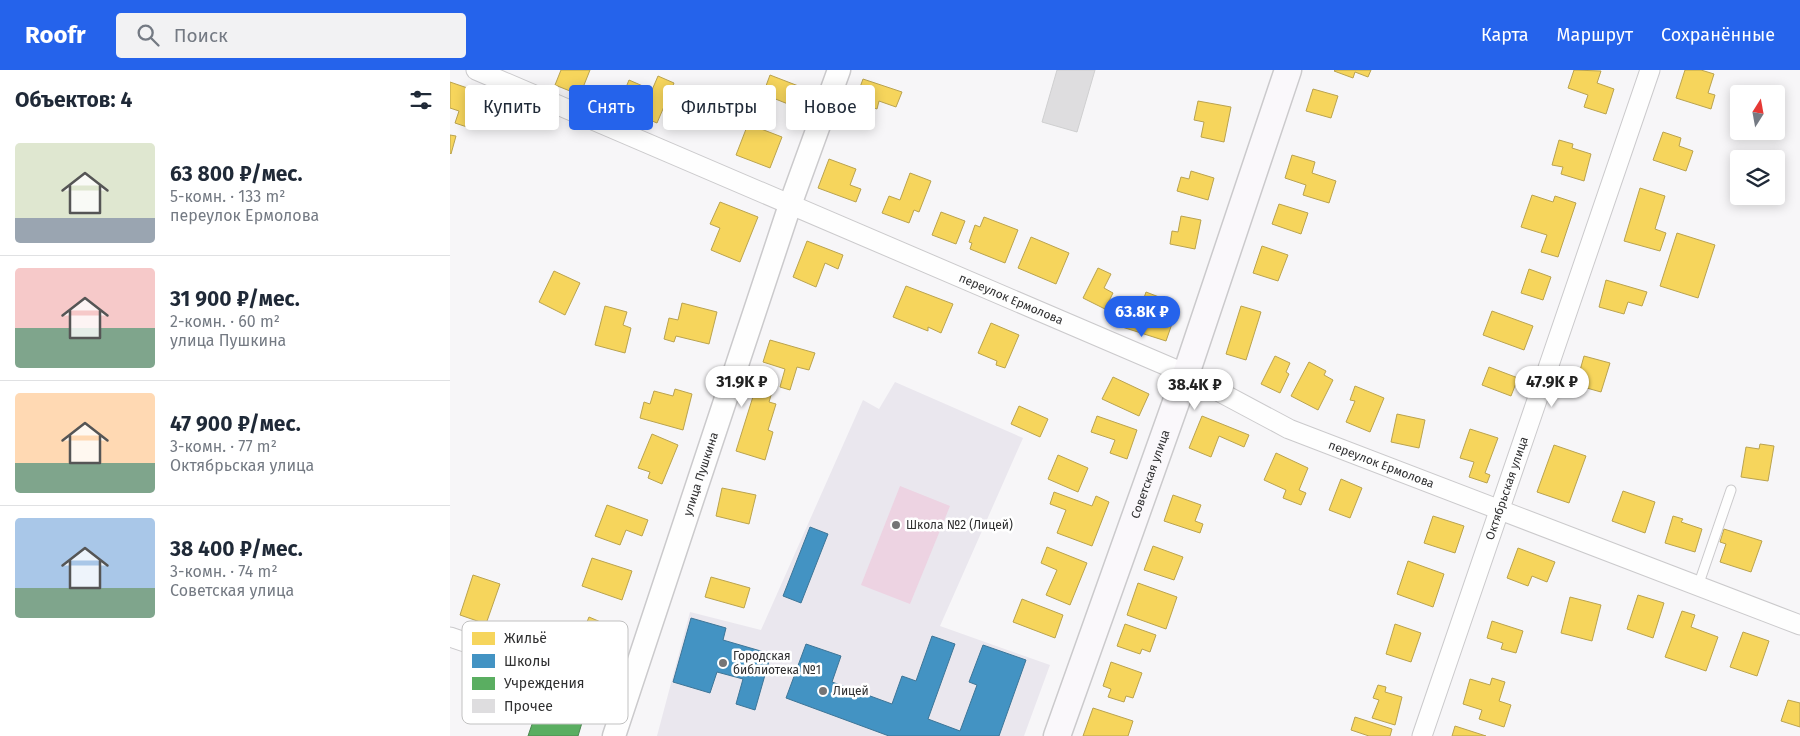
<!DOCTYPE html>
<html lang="ru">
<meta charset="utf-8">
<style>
body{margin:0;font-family:"Fira Sans",sans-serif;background:#f2f2f3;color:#1f2937;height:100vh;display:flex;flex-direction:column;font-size:19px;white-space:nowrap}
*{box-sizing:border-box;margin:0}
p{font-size:16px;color:#747a83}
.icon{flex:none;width:28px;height:28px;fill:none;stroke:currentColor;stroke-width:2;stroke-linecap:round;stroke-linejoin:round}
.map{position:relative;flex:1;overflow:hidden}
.drawer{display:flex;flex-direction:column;background:#fff;width:450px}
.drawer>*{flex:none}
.guide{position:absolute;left:15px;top:15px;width:475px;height:45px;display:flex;gap:10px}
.needle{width:32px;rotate:11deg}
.buttons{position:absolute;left:1280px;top:15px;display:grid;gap:10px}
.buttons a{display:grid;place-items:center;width:55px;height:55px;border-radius:5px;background:#fff;box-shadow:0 2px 12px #0003;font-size:25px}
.price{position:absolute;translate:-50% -42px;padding:0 11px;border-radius:18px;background:#fff;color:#222;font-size:16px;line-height:32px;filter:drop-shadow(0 1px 2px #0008)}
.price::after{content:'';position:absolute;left:50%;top:30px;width:15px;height:11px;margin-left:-8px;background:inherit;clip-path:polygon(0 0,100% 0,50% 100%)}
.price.selected{background:#2563eb;color:#fff}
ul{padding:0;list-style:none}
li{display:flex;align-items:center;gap:15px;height:125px;padding:0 15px}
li+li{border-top:1px solid #e0e1e3}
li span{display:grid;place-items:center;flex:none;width:140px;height:100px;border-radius:5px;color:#555}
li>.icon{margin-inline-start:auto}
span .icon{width:60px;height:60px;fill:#fffc;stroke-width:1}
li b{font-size:21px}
h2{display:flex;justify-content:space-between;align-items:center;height:60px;padding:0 15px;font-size:21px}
.chip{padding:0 18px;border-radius:5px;background:#fff;box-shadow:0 2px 12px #0003;font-size:18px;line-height:45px}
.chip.selected{background:#2563eb;color:#fff}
header{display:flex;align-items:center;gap:30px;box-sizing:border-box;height:70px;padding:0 25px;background:#2563eb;color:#fff}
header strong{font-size:24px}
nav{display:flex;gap:28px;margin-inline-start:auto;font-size:18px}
.search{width:350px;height:45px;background:#f2f2f3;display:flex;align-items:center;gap:12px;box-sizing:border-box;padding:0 18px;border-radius:5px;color:#747a83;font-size:19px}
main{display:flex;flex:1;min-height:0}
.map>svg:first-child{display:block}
.built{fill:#eae7ee}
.green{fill:#edd3e2}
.homes{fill:#f6d55c;stroke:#baa34f}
.schools{fill:#4393c3;stroke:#3d7597}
.public{fill:#5aae61;stroke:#4d8852}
.building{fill:#dedddf;stroke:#cfcfd0}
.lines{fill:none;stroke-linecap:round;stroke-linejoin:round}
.service-casing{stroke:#cbcacc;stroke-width:11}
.minor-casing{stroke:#cbcacc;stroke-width:21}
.tertiary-casing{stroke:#cbcacc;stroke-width:25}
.secondary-casing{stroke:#cbcacc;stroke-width:29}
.service{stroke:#fefefe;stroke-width:9}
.minor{stroke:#fefefe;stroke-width:19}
.tertiary{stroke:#fefefe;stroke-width:22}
.secondary{stroke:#faf8fb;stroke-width:26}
.poi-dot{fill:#757576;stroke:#fff;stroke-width:2}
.labels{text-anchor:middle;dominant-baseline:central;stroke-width:5;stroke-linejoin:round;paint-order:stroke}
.street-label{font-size:12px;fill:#2f2f30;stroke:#fff}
.poi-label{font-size:12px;fill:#2f2f30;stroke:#fff;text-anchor:start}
.key{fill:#fff;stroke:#c1c1c1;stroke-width:1}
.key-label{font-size:14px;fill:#2f2f30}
</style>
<header>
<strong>Roofr</strong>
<div class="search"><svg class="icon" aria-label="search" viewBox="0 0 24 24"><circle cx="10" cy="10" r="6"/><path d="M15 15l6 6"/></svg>Поиск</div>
<nav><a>Карта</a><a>Маршрут</a><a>Сохранённые</a></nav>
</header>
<main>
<section class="drawer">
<h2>Объектов: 4<svg class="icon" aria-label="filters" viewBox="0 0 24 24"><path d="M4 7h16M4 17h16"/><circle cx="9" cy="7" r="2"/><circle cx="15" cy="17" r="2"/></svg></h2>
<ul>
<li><span style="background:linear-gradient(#dfe7d0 75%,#9aa5b1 0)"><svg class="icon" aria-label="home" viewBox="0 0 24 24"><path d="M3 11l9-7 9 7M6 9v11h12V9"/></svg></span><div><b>63 800 ₽/мес.</b><p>5-комн. · 133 m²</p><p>переулок Ермолова</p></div></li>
<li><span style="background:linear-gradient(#f6c9c9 60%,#7fa58c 0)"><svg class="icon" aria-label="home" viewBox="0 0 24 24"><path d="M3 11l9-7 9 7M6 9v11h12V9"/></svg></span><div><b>31 900 ₽/мес.</b><p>2-комн. · 60 m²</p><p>улица Пушкина</p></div></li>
<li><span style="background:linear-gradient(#ffd9b3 70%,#7fa58c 0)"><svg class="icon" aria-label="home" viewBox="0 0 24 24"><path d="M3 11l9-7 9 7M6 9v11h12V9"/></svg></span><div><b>47 900 ₽/мес.</b><p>3-комн. · 77 m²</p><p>Октябрьская улица</p></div></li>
<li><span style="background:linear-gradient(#a9c7e8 70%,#7fa58c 0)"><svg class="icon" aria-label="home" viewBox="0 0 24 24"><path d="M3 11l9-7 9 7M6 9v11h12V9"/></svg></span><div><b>38 400 ₽/мес.</b><p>3-комн. · 74 m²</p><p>Советская улица</p></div></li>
</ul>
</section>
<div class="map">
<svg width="1350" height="666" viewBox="0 0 1350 666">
<rect width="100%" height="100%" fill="#f7f6f8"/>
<path class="built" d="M445,312L573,368L490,556L600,595L574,666H207L240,542L311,560L413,330L429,339Z"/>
<path class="green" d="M450,416L500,436L460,534L411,515Z"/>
<path class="homes" d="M111,0H140L130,25L105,15Z
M885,0H921L918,7L905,2L903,8L884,1Z
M1124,0L1151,1L1147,13L1164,19L1156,44L1134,37L1138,25L1118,18Z
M1235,0H1251L1264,4L1258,23L1265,25L1261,39L1226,28Z
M320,5L351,17L343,36L313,24Z
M208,6L224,13L207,53L168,37L179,10L202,20Z
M413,9L452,22L446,37L429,31L427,39L405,31Z
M0,12L29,22L17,57L5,53L9,41L0,38Z
M863,19L888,26L881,48L856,41Z
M748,31L781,37L774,72L751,67L754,52L744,50Z
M298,54L332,67L320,98L286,85Z
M1213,62L1231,68L1229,76L1243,81L1236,101L1203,90Z
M0,65L6,66L1,84L0,83Z
M1109,70L1123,74L1122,78L1141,84L1134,111L1111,104L1113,97L1102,95Z
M842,85L865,92L862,103L886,111L879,133L853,125L856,115L835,108Z
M379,89L406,99L400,115L411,119L406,132L368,118Z
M741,101L764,108L758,130L727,121L731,107L739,109Z
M460,103L481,111L469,142L464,140L459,153L432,143L439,126L450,130Z
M1190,118L1215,126L1205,159L1216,163L1210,181L1174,171Z
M1082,125L1103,132L1105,126L1126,133L1108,187L1091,182L1097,165L1071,157Z
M270,132L308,147L290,192L261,180L270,158L260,154Z
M829,134L858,143L851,164L822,154Z
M491,142L515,151L506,174L482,165Z
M731,146L751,150L745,179L720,174L722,161L728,162Z
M534,147L568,160L555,193L520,179L522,173L519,172L525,155L530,157Z
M1227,163L1265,175L1248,228L1210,216Z
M581,167L619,183L606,214L568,198Z
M357,171L393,185L388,199L375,193L366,217L343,207Z
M812,176L838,185L828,211L803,203Z
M648,198L661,204L654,218L663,223L655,239L633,228Z
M1079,199L1101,207L1093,230L1071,223Z
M104,201L130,213L115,245L89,232Z
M1156,210L1197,222L1192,236L1178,232L1174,244L1149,237Z
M456,216L503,234L491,263L478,257V261L443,247Z
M696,222L709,227L705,238L725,245L716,271L669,256L674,241L688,245Z
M232,233L267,242L259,274L226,266L224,272L214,269L219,248L228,250Z
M155,236L177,242L173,255L181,258L175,283L145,275Z
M791,236L811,242L796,290L776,284Z
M1042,241L1083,256L1074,280L1033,265Z
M541,253L569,265L555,298L546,295L547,291L528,283Z
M320,270L365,283L359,300L347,297L340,320L330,317L335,299L313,292Z
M825,286L840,293L836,302L839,304L830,323L811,314Z
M1134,286L1160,293L1151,322L1126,315Z
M859,292L876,301L874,305L883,310L868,340L841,326Z
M1039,297L1068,308L1061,326L1032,315Z
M663,307L699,324L689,346L652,329Z
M905,316L934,328L920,362L896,352L905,331L900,330Z
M306,317L322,322L319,332L326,334L318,360L323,362L315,390L286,381Z
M225,319L242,324L233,360L190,348L194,332L200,334L204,321L223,326Z
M569,336L598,349L590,367L561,354Z
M947,344L975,350L969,378L941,372Z
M647,346L687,360L677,389L660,383L665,370L641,362Z
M752,346L799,365L794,377L769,366L761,387L739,378Z
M1020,359L1048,368L1035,403L1040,405L1037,413L1019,407L1024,392L1010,388Z
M202,364L228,375L212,414L198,408L200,402L188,398Z
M1310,374L1324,376L1318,411L1291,407L1296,377L1309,379Z
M1104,375L1136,386L1119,433L1087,422Z
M826,383L858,398L849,420L856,423L851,435L833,428L836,420L814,410Z
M608,385L638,398L628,422L598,409Z
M891,409L912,418L900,448L879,440Z
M272,418L306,425L299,454L266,446Z
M1173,421L1205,432L1195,463L1162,451Z
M604,422L642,436L646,426L659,432L642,476L607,463L616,440L600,434Z
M723,425L751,435L745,451L753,454L750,463L714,451Z
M157,435L198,450L192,466L176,460L170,475L145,466Z
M983,446L1014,456L1005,483L974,473Z
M1223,446L1233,449L1231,452L1252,459L1245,482L1215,473Z
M1274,459L1312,471L1301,502L1270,492L1276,474L1270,472Z
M703,476L733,487L724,510L694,500Z
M597,477L637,493L620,535L596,525L607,500L591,493Z
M1068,478L1105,492L1097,512L1082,506L1078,516L1057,508Z
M142,488L182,501L172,530L132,516Z
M958,491L994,504L983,537L947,524Z
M23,505L50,514L36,554L10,545Z
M261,507L300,518L294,538L255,527Z
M688,513L727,527L716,559L677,545Z
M1188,525L1214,533L1203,568L1177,559Z
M1120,527L1151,535L1142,571L1111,563Z
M572,529L613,545L605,568L563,552Z
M1232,541L1245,545L1241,557L1268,567L1256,601L1215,587Z
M139,547L167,559L152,597L97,575L105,554L132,564Z
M1042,551L1073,561L1066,583L1051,579L1053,573L1037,568Z
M675,554L706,565L700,582L692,579L690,584L667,576Z
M945,554L971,563L961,592L936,584Z
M1293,562L1319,571L1307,606L1280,597Z
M661,592L692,603L683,628L676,626L674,632L658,627L661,619L653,616Z
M1042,608L1055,612L1049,631L1061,635L1054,657L1029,649L1032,640L1013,634L1020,609L1040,615Z
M928,615L936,617L935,622L952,627L945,655L922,648L929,630L923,628Z
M1338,630L1350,633V657L1331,651Z
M643,638L683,651L678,666H633Z
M905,647L942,659L940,666H919L901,660Z
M1005,656L1036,666H1002Z"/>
<path class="schools" d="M360,457L378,464L351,533L333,526Z
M241,548L276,558L273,570L321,584L305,640L286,634L293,609L267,602L260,623L223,612Z
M482,566L505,574L478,649L510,661L527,615L519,612L533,575L576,590L549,666H439L336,628L356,574L391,586L382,612L442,634L452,606L466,611Z"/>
<path class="public" d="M90,631L134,646L128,666H78Z"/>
<path class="building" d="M607,0H645L627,62L592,52Z"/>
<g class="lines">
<g class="service-casing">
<path id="service" d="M1248,516L1281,420"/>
</g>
<g class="minor-casing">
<g id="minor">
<path id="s1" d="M26,0L736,304L839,359L1350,555"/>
<path d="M0,567L176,627"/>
<path id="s2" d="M972,666L1200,0"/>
</g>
</g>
<g class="tertiary-casing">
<g id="tertiary">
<path id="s3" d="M164,666L340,135L389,0"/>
</g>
</g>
<g class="secondary-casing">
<g id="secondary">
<path id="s4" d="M607,666L736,304L838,0"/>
</g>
</g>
<use href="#service" class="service"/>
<use href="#minor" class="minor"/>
<use href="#tertiary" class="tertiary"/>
<use href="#secondary" class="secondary"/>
</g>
<g class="poi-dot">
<circle cx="446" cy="455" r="5"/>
<circle cx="273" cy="593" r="5"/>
<circle cx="373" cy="621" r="5"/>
</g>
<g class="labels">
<g class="street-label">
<text stroke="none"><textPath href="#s1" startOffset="582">переулок Ермолова</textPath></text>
<text stroke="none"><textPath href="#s1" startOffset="988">переулок Ермолова</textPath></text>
<text stroke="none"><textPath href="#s3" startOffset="276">улица Пушкина</textPath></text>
<text stroke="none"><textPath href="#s4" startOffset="278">Советская улица</textPath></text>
<text stroke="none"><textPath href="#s2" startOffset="262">Октябрьская улица</textPath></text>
</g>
<g class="poi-label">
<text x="456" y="455">Школа №2 (Лицей)</text>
<text x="283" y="586">Городская<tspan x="283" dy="14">библиотека №1</tspan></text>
<text x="383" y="621">Лицей</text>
</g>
</g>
<rect x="12" y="551" width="166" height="103" rx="8" class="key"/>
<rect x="22" y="562" width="23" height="13" fill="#f6d55c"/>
<rect x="22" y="584" width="23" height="14" fill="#4393c3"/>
<rect x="22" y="607" width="23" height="13" fill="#5aae61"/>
<rect x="22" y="629" width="23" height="14" fill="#dedddf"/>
<g class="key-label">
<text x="54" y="573">Жильё</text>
<text x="54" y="596">Школы</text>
<text x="54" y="618">Учреждения</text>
<text x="54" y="641">Прочее</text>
</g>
</svg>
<div class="buttons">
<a><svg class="needle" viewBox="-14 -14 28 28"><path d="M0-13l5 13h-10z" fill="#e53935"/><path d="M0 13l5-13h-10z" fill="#747a83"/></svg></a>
<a><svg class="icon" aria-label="layers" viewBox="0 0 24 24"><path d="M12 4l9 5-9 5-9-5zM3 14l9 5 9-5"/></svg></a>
</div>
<b class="price selected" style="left:692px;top:268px">63.8K ₽</b>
<b class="price" style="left:292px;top:338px">31.9K ₽</b>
<b class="price" style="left:1102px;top:338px">47.9K ₽</b>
<b class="price" style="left:745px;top:341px">38.4K ₽</b>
<div class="guide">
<a class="chip">Купить</a>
<a class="chip selected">Снять</a>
<a class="chip">Фильтры</a>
<a class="chip">Новое</a>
</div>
</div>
</main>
